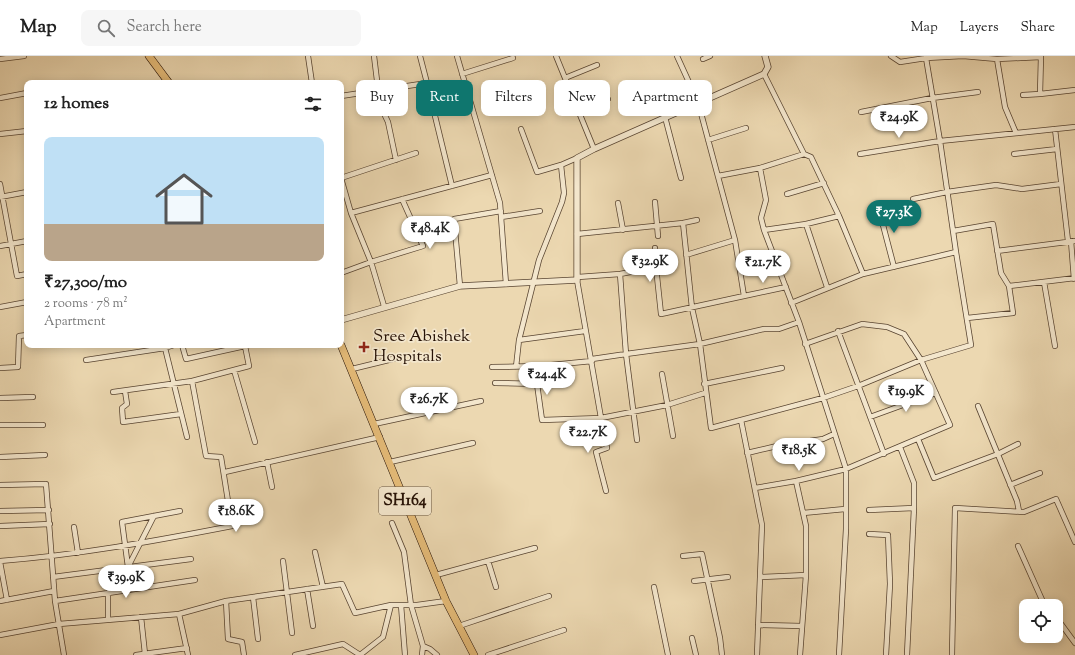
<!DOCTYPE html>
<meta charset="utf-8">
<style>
body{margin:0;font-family:"Sorts Mill Goudy",serif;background:#f6f6f6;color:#222;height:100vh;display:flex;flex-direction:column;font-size:15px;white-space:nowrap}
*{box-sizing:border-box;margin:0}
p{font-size:13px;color:#767676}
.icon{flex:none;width:22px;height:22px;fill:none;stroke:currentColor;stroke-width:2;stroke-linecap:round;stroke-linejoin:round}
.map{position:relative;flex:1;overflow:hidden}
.side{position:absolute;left:24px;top:24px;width:320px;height:268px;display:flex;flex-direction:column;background:#fff;border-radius:8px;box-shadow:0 2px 10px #0003}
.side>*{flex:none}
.hud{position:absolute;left:356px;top:24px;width:380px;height:36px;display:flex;gap:8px}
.controls{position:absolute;left:1019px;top:543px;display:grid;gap:8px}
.controls a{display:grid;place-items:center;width:44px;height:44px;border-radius:8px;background:#fff;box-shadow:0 2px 10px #0003;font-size:20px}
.price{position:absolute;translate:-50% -34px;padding:0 9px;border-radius:14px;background:#fff;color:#222;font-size:13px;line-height:26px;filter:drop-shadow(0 1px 2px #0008)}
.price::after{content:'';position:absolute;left:50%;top:24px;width:12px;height:9px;margin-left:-6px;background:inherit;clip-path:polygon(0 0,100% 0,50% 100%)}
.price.current{background:#0f766e;color:#fff}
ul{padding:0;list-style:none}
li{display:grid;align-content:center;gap:8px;height:212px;padding:0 20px}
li+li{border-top:1px solid #e0e0e0}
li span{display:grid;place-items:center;height:124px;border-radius:8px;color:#555}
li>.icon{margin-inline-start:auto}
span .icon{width:72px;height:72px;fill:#fffc;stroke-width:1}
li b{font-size:17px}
h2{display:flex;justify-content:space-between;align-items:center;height:48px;padding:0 20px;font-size:17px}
.pill{padding:0 14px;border-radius:8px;background:#fff;box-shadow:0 2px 10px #0003;font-size:14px;line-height:36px}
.pill.current{background:#0f766e;color:#fff}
header{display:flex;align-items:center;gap:24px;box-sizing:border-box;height:56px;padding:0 20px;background:#fff;border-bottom:1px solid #e0e0e0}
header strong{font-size:19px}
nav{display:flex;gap:22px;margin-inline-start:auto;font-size:14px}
.search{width:280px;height:36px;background:#f6f6f6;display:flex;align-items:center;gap:10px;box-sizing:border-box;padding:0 14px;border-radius:8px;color:#767676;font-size:15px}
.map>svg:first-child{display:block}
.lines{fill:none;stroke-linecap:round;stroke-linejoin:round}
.minor-casing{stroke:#584431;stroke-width:6}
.tertiary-casing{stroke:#584431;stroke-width:7}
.primary-casing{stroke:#261206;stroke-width:8}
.minor{stroke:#f3e6cc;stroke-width:4.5}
.tertiary{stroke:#f3e6cc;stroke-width:5.5}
.primary{stroke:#e6bc78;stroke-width:7}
.poi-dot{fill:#8f2418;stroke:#f3e6cc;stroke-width:1.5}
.labels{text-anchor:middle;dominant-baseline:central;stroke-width:3.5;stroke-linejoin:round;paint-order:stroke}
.shield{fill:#f3e6cc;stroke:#645241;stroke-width:1}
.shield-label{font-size:16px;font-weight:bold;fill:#261206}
.poi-label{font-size:17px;fill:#261206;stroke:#f3e6cc;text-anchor:start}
</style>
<header>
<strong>Map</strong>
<div class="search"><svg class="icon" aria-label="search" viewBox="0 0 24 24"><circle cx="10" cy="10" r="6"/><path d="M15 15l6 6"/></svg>Search here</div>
<nav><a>Map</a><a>Layers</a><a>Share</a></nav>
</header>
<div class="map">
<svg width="1075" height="599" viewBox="0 0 1075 599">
<rect width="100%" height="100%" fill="#ecd8b1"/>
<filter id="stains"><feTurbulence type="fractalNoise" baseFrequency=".005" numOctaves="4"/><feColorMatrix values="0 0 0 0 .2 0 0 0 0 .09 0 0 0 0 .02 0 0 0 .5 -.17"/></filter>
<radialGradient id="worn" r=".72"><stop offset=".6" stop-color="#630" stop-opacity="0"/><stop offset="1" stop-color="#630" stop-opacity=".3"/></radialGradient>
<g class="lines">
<g class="minor-casing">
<path id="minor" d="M308,0L312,27
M374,0L380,49L388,66L396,104
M457,0L500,147L506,228
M556,0L594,93
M677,0L698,46L735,184L686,199
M891,0L900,6L926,2V0
M963,0L997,3L1041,1
M1041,0L1040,38L1075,34
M0,3L24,0
M703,3L710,0
M997,3L1005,51L1016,77
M462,18L513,2
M764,18L804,98L811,101L839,160L863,218L791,247
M565,22L597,9
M427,27L452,130
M1023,39L1040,38
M341,40L427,27L420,0
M0,42L27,37
M433,47L469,39
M578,55L608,43
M861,56L932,42L978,36
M665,61L681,122
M521,73L537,116L561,109L577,102
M1055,73L1068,185
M0,78L27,75
M708,84L746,72
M804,98L760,112L766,144L761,162L764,174L799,266L846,413V473L839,599
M860,98L940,85L926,2L963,0
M1014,98L1057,93
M718,120L760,112
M341,122L416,97
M341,122L351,157
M0,128L17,220L27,218
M787,138L824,127
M0,141L27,136
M913,143L947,136L996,129L1022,133L1061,128
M655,146L658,180
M618,147L623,174
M878,150L894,211
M501,161L540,155
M683,167L697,164
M806,168L827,231
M764,174L806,168L839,160
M953,175L940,85L1075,71
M577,178L683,167L692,252L700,288L711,372L741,364
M1071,185L1074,223
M0,190L27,185
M655,192L656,211
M997,195L1075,185
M341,217L371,206L351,157L492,119
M863,218L956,196L953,175L993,168L1001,217L1009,230L1075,222
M578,221L620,218L656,211L661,258L744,240L735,184
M577,224L601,362L667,349L705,337
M1044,226L1055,290
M460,230L454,163L501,155
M744,240L786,231
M384,250L371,206L423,190L402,143
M0,251L27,246
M967,262L1013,257L1009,230
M838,275L884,398
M519,284L585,275
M805,288L862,268L887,271L904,278L921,304L971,289L956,196
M182,289L186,303L245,290
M165,292L187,381
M592,303L626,298L620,218
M86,304L165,292L174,289
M492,311L541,310L592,305
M516,311L519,284L539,204L562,146L564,137L561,109
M0,312L18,311L19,280L27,279
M352,313L397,302
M234,314L255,386
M662,318L673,380
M495,327L537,328L542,364L601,362L607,392L596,396L606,435
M704,328L782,312
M125,335L127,348L122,352L123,366L181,358
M113,336L192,325
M0,342L33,341
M978,350L1017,445L1019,455
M870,361L936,337
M374,368L481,345
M0,369H43
M918,383L934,422L998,398L1018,388
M637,384L626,298L700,288L764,273H779L799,266
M900,391L914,427V452L907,599
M747,397L777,390L823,383L834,378
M0,401L45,399
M267,406L272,431
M390,406L473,387
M225,416L380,381
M796,425L806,470V519L800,599
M0,429L46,428L55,545L64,599
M1010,429L1040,417
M755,432L796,425L846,413L950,369L921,304L858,330L823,342L741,364L762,469L757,599
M869,454L914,452
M0,455L49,454
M803,457L845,453
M392,467L404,496L411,549L423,590L430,593L437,599
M0,470L50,468
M74,471L78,497
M869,478L888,479L890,528L886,599
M1018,490L1043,546L1046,550
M315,496L323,531
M683,500L702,498L720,582L722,599
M0,505C78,499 155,485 232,470L221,401L206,400L192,325L249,310L245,290L249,289
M283,505L292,577
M488,505L496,531
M0,506L7,544
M128,511L122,466L180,455
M436,519L535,492
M53,521L191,503
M760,521L806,519
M694,525L728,521
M654,531L668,599
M307,533L313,570
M253,541L258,583
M0,545L54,535
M55,545L195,524
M226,545L342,528L355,557L391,549H417L446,545
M401,549L405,599
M179,558L226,545L228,583L242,586L244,599
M141,561L145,598
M1056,561L1075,587
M108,564V537L128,511L154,460
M758,569L802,570
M459,570L549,540
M0,579L59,568L179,558L188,599
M692,582L696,599
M136,599L187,592
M295,599L343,588L360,599
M360,599L383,581L391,549
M422,599L423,590
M488,599L564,574
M952,599L955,452L1024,456L1056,443L1075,486"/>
</g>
<g class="tertiary-casing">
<path id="tertiary" d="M341,264L460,230L577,224V102L594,93L764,18L768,11L765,0"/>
</g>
<g class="primary-casing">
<path id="primary" d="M149,0L169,27
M341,289L446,545L474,599"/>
</g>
<use href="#minor" class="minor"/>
<use href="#tertiary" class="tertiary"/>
<use href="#primary" class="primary"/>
</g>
<path class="poi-dot" d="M362 285h4v4h4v4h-4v4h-4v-4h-4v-4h4z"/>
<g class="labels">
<rect class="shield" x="379" y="431" width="52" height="28" rx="3"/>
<g class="shield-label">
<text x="405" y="445">SH164</text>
</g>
<g class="poi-label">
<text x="373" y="281">Sree Abishek<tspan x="373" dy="20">Hospitals</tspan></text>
</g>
</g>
<rect width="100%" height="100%" filter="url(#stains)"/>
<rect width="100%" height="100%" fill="url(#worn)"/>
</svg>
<div class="controls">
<a><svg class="icon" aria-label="locate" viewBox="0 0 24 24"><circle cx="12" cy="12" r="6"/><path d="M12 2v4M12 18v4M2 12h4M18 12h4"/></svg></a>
</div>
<b class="price" style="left:899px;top:83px">₹24.9K</b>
<b class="price current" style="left:894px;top:178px">₹27.3K</b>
<b class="price" style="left:430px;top:194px">₹48.4K</b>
<b class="price" style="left:650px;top:227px">₹32.9K</b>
<b class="price" style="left:763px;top:228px">₹21.7K</b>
<b class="price" style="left:547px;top:340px">₹24.4K</b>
<b class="price" style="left:906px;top:357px">₹19.9K</b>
<b class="price" style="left:429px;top:365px">₹26.7K</b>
<b class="price" style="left:588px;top:398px">₹22.7K</b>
<b class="price" style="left:799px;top:416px">₹18.5K</b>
<b class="price" style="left:236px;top:477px">₹18.6K</b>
<b class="price" style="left:126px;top:543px">₹39.9K</b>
<div class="hud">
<a class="pill">Buy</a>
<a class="pill current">Rent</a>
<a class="pill">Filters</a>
<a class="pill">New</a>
<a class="pill">Apartment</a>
</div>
<section class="side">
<h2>12 homes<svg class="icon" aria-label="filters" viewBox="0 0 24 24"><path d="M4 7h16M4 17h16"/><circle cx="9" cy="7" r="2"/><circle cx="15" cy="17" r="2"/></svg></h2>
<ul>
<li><span style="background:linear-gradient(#bfe0f5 70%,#b9a48a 0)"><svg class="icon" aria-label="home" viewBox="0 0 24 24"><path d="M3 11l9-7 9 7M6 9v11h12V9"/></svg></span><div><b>₹27,300/mo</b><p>2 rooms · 78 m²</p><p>Apartment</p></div></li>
</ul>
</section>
</div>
